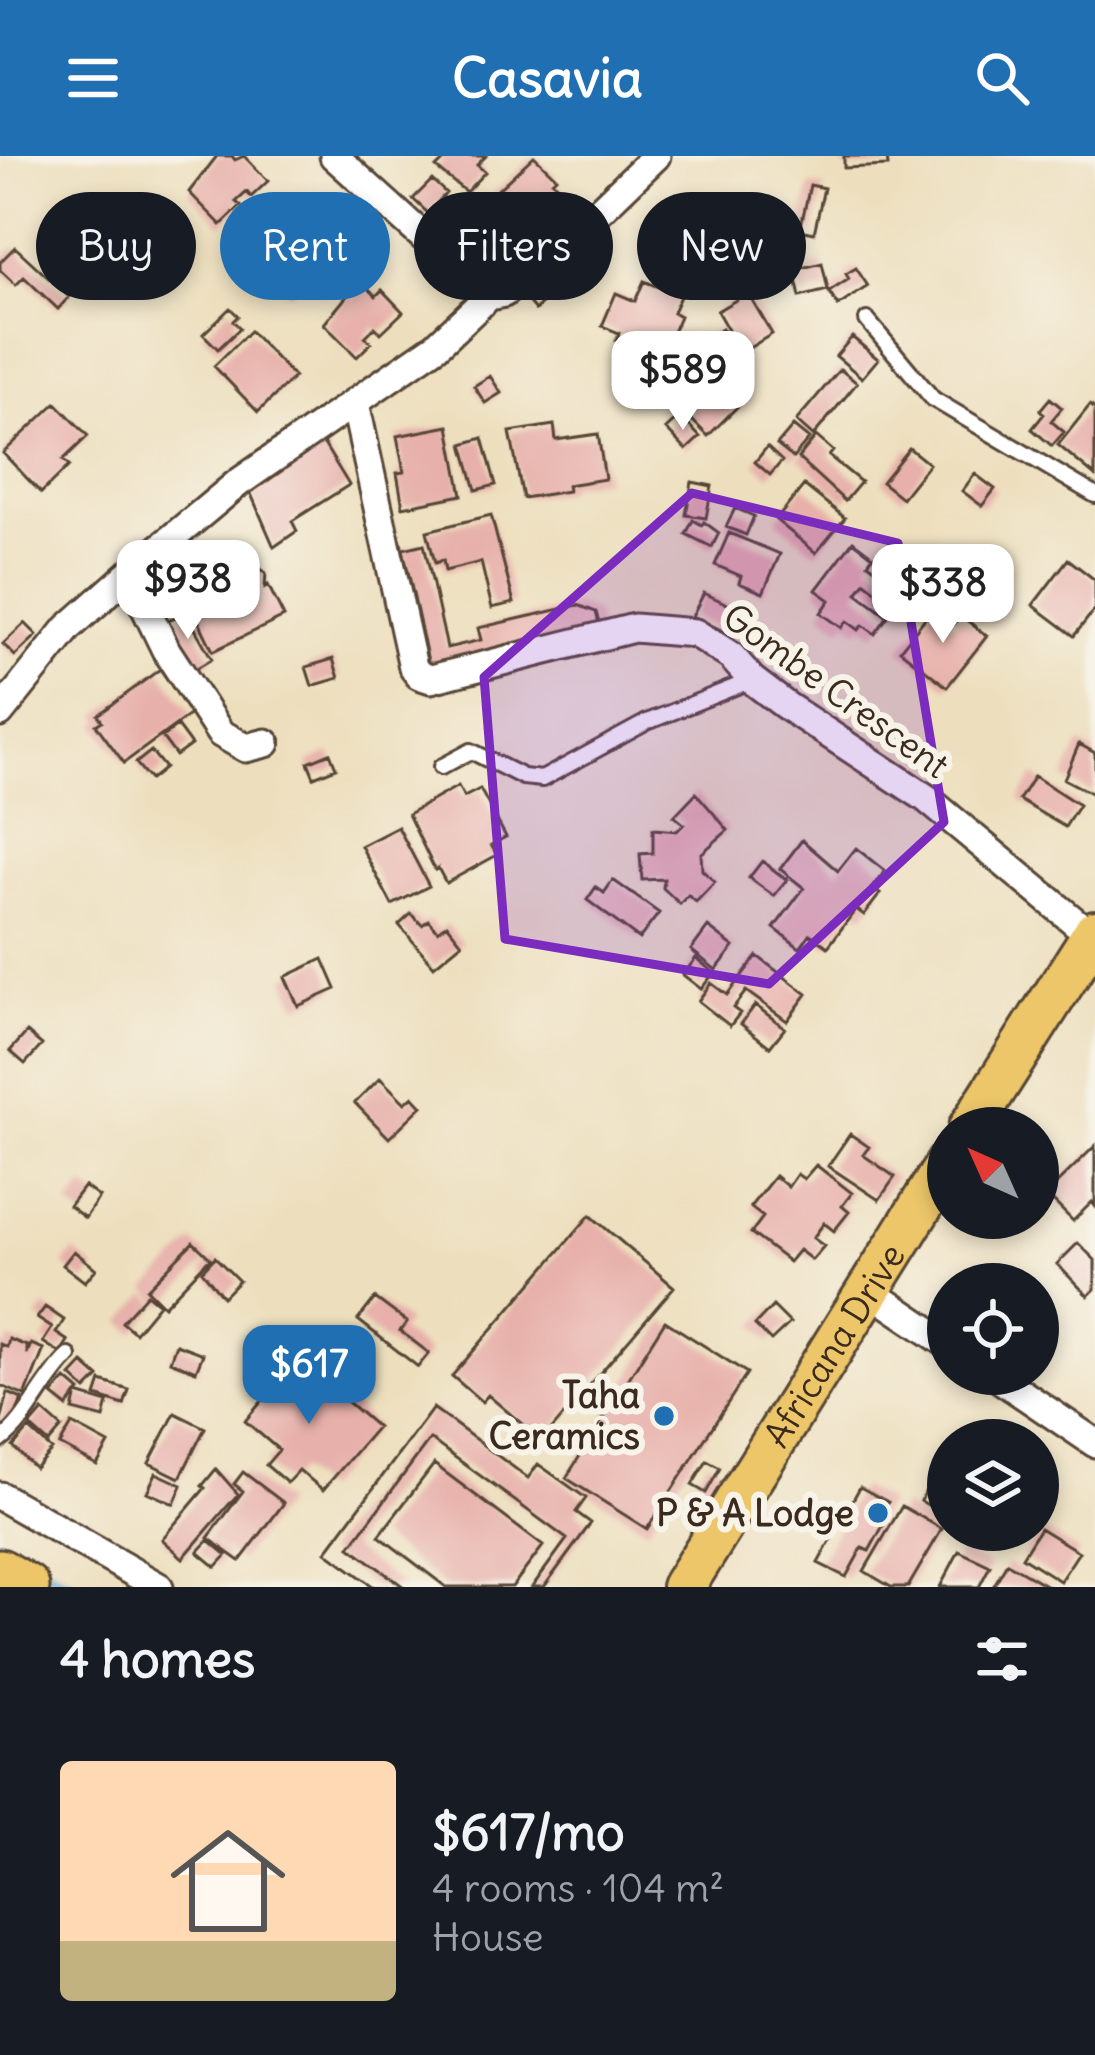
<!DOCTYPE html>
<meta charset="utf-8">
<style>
body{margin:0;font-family:Delius,sans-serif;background:#20242c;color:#f1f3f6;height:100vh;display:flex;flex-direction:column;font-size:45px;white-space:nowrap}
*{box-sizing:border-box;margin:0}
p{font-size:39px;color:#9ea1a6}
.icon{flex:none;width:66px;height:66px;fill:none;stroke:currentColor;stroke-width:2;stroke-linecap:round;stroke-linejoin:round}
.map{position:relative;height:1431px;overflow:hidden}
.side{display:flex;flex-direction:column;background:#171b24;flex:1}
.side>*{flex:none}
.hud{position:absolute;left:36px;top:36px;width:1023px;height:108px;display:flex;gap:24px}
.needle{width:78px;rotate:315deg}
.controls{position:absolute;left:927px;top:951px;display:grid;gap:24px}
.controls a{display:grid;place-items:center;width:132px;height:132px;border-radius:50%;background:#171b24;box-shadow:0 6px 18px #0003;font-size:60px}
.price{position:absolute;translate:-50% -102px;padding:0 27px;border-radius:24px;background:#fff;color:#222;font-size:39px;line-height:78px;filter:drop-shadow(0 3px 6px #0008)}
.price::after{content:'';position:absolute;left:50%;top:72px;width:36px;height:27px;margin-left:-18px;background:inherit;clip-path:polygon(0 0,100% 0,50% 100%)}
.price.selected{background:#1f6fb2;color:#fff}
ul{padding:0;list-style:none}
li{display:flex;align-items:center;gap:36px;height:300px;padding:0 60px}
li span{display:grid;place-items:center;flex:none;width:336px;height:240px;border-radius:12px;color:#555}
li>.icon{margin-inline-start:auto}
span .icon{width:144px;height:144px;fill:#fffc;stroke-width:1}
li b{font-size:51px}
h2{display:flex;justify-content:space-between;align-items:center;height:144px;padding:0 60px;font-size:51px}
.pill{padding:0 42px;border-radius:54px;background:#171b24;box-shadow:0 6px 18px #0003;font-size:42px;line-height:108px}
.pill.selected{background:#1f6fb2;color:#fff}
header{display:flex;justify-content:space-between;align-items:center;height:156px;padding:0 60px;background:#1f6fb2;color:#fff;font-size:54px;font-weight:700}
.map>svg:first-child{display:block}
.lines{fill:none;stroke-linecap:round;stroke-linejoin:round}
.stream{stroke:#50a7cd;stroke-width:9}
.building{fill:#e7b0aa}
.service-casing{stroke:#564536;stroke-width:20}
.minor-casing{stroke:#564536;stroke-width:33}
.primary-casing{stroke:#564536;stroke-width:48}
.trunk-casing{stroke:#564536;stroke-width:51}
.service{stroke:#fff;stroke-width:14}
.minor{stroke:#fff;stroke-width:27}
.primary{stroke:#ecc669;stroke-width:42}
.trunk{stroke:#ecc669;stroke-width:45}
.marked{fill:#7b2cbf;fill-opacity:0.2;stroke:#7b2cbf;stroke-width:9;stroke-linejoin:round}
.poi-dot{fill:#1f6fb2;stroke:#f7f3e8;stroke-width:4.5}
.labels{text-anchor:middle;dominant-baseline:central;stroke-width:12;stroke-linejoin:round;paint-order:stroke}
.street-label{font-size:36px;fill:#3b2a1e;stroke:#f7f3e8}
.poi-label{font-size:36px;font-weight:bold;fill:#3b2a1e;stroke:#f7f3e8;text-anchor:end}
</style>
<header><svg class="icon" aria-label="menu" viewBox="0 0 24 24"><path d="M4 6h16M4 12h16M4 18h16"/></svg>Casavia<svg class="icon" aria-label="search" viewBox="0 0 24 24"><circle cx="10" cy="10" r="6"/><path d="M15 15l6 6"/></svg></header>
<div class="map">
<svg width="1095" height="1431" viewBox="0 0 1095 1431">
<rect width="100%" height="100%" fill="#f7f3e8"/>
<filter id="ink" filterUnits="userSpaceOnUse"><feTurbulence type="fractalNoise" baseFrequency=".00833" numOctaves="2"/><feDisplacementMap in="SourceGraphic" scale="24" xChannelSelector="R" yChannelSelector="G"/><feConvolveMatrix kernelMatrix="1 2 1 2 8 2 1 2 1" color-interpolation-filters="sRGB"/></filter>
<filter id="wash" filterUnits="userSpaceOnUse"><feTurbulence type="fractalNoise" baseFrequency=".004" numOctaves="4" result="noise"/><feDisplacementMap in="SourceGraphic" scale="48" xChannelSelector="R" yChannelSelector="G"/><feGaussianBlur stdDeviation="2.7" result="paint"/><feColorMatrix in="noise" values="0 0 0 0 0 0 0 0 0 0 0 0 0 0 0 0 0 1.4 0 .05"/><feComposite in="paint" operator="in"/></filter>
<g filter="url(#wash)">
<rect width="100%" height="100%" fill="#eddfbe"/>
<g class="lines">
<path class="stream" d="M0,1387L75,1431"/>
</g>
<g id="blocks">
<path class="building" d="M217,0H232L235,4L244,0L268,25L251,41L247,36L236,46L241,50L221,69L189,36Z
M437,0H486L477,9L485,16L466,36L436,12L443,5Z
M534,0L556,21L552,25L563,35L549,49L542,42L531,53L539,60L520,80L491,56L497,49L489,42Z
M844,0H887L888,10L844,12Z
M432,24L446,37L428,57L413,43Z
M810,29L824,32L814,77L800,74Z
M67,48L93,72L82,84L56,60Z
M293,61L308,77L315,71L336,93L319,109L315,104L304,114L309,119L289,138L257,104Z
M483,75L499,90L483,107L467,91Z
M15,91L69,141L58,153L24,121L16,129L0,114V106Z
M822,107L828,134L800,141L794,114Z
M856,112L868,130L838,150L829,136L849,123L846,118Z
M545,117L559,133L535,154L521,137Z
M360,124L376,140L382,134L403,156L381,177L375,171L365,181L371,187L357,201L324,168Z
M644,125L680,140L673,156L680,160L666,192L657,187L651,200L616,185L619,177L602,170L616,137L635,145Z
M748,137L772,178L741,197L717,155Z
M230,152L238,160L233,165L240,172L218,193L203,178Z
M722,173L737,196L702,217L688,193Z
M250,175L294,221L258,256L214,210Z
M852,181L878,203L862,222L836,200Z
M639,205L669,219L660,236L631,222Z
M840,213L857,227L813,280L796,265Z
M490,220L501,237L485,247L474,230Z
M723,223L744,244L708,280L686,258Z
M1050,242L1062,252L1051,265L1064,276L1052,290L1032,273L1044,258L1040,254Z
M56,247L88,280L63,304L69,310L41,337L3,297Z
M1090,249L1095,253V320L1058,289Z
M680,260L700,281L686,294L666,273Z
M554,269L556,284L598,278L605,323L567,329L568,335L523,342L510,276Z
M449,270L462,339L403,351L397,317L404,316L397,280Z
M793,270L809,283L793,302L777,289Z
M816,280L833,295L829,300L861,326L845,345L798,302Z
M483,282L496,329L476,334L463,288Z
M322,285L349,329L292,365L297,375L274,391L248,331Z
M767,291L782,305L770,319L755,306Z
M909,292L929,308L902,342L882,326Z
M975,318L995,333L982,350L962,335Z
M692,326L712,330L706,362L686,359Z
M804,329L845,362L816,397L776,364Z
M735,352L754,360L746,379L726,371Z
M491,359L514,447L492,452L481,406L445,415L443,404L435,407L427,375Z
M693,364L702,369L704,366L719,377L712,391L686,378Z
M729,377L780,398L763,437L739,427L741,420L715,409Z
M853,385L873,400L868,407L906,435L895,450L865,426L857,437L888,460L875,478L863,469L859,474L847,465L842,472L821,457L830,444L816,434Z
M424,388L447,492L481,484L478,472L578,449L596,456L601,475L430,514L403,393Z
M178,401L189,417L169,430L159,415Z
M1068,403L1095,424V453L1074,480L1033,449Z
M250,405L266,417L265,431L268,429L284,461L213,495L183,433L226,412L229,418L237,410Z
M704,437L746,457L734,480L692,460Z
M933,452L954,468L960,459L987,480L947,531L900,494Z
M181,458L183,463L188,460L212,503L190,516L164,467Z
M25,467L37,479L15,500L3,488Z
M333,503L339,522L312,530L306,511Z
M160,513L192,557L124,607L96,569L102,565L98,559Z
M177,570L191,589L176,600L162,581Z
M1079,588L1095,597V631L1091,637L1064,623Z
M151,595L165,612L150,624L136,607Z
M330,597L336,612L314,621L308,606Z
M1034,620L1079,649L1065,671L1019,644Z
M458,630L464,641L480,633L506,681L491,689L497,699L446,727L438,712L435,714L408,658Z
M696,637L728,674L701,698L702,714L715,726L696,746L688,739L680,748L663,732L664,723L642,724L640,698L653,697V673L677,675L684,668L674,660Z
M398,671L429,730L392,749L361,690Z
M802,684L838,715L856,692L885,715L872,732L880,738L864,759L856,753L828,791L810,778L800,792L774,772L804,732L780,713Z
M762,705L787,724L774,740L749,722Z
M613,724L659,757L639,783L587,744L596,731L604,737Z
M411,758L422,769L429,764L438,775L447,768L462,787L434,810L399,769Z
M708,771L734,791L716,814L691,794Z
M757,800L807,838L787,865L746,835L733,852L740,857L730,870L698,845L711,827L727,839Z
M696,802L714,817L701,833L683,819Z
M323,803L336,833L298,850L285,821Z
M755,849L785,872L770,891L741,868Z
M27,876L42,889L25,908L10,895Z
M380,922L405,947L413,940L422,950L389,982L355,947Z
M850,978L869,991L863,999L895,1021L879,1044L828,1010Z
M1095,990V1050L1092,1046L1073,1065L1046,1038Z
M816,1009L852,1037L842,1050L849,1056L834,1075L824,1067L813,1082L824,1090L812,1104L799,1094L789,1106L751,1077L763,1061L750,1051L775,1020L788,1031L797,1018L804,1023Z
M84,1030L99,1041L85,1062L69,1050Z
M590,1059L674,1131L542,1285L488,1239L482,1246L452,1220Z
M193,1086L210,1102L164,1150L147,1133Z
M1078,1087L1095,1104V1133L1088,1140L1057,1108Z
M74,1095L96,1113L85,1126L63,1109Z
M215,1101L239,1125L223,1141L202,1115Z
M147,1138L159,1148L135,1177L122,1166Z
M375,1142L407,1166L400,1175L429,1197L418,1211L358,1164Z
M773,1150L790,1167L771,1185L755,1169Z
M45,1151L64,1164L56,1177L68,1185L60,1197L43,1186L52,1172L37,1162Z
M665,1165L747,1217L647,1373L566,1322Z
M9,1183L27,1190V1198L31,1188L44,1193L25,1240L0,1229V1188L7,1191Z
M176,1188L203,1198L196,1215L170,1205Z
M298,1203L377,1271L323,1334L299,1314L287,1327L266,1309L279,1294L245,1265Z
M83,1207L99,1221L86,1234L71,1220Z
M66,1223L80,1235L77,1238L108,1247L104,1262L73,1254L77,1238L67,1251L52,1239Z
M101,1225L129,1234L124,1249L96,1240Z
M8,1237L22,1243L11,1273L0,1269Z
M433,1252L528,1322L538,1308L586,1342L576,1356L591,1367L544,1431H532L567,1383L430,1283L350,1391L404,1431H374L326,1396Z
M43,1255L62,1272L49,1287L30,1270Z
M175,1257L205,1272L180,1322L149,1307Z
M72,1268L109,1288L97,1309L60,1289Z
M29,1273L52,1294L35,1312L13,1291Z
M940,1304L948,1309V1361L921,1345Z
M707,1305L720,1312L706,1337L692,1329Z
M434,1308L543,1390L512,1431H446L379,1380Z
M216,1313L238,1338L183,1402L162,1383L205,1332L202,1330Z
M243,1316L284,1347L240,1405L208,1382L243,1335L234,1328Z
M156,1317L182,1329L174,1348L147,1336Z
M860,1331L888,1346L877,1365L884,1368L869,1395L862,1392L846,1421L818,1407Z
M902,1350L942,1373L908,1431H891L864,1415Z
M1040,1372L1079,1396L1060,1425L1022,1401Z
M209,1384L227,1399L216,1411L198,1396Z
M959,1395L990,1410L979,1431H940Z
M1007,1407L1049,1431H993Z"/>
</g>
</g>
<g filter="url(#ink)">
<use href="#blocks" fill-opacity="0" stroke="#564536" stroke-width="3"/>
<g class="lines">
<g class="service-casing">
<path id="service" d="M867,164L933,243L1095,339
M441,611L471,595L523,621L542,623L647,566L752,524
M0,1285C29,1264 41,1227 69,1200"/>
</g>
<g class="minor-casing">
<path id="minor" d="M334,0L489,140
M355,247L413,511L419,519L431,523L634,472L695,477L731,500L752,524L785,549L926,642L1092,780
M129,418L166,494L220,577L246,592L266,587
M0,557L68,472L129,418L238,327L436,190L489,140L504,137L576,77L656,0
M868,1134L948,1188
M993,1218L1095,1287
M0,1340L159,1431"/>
</g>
<g class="primary-casing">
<g id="primary">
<path d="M970,972L1095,776"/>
<path id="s1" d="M683,1431L948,1007"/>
</g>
</g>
<g class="trunk-casing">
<path id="trunk" d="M0,1416L26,1431"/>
</g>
<use href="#service" class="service"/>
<use href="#minor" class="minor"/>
<use href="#primary" class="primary"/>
<use href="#trunk" class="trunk"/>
</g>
</g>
<path class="marked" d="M692,337L898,387L944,666L769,828L505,783L484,521Z"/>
<g class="poi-dot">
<circle cx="664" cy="1260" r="12"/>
<circle cx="878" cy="1357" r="12"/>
</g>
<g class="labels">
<g class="street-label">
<text transform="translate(836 535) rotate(36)">Gombe Crescent</text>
<text stroke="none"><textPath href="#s1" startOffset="285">Africana Drive</textPath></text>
</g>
<g class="poi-label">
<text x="640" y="1239">Taha<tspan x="640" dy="41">Ceramics</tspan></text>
<text x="854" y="1357">P &amp; A Lodge</text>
</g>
</g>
</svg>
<div class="controls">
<a><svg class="needle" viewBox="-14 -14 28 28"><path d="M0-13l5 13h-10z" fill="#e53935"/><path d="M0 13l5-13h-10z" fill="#9ea1a6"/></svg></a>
<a><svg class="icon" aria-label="locate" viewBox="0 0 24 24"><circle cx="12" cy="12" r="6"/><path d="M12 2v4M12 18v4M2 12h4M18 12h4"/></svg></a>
<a><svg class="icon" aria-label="layers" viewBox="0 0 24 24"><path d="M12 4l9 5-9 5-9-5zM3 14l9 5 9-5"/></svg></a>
</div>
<b class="price" style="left:683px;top:277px">$589</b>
<b class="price" style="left:188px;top:486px">$938</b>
<b class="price" style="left:943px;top:490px">$338</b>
<b class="price selected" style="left:309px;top:1271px">$617</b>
<div class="hud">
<a class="pill">Buy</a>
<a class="pill selected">Rent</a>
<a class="pill">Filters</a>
<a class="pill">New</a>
</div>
</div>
<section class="side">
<h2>4 homes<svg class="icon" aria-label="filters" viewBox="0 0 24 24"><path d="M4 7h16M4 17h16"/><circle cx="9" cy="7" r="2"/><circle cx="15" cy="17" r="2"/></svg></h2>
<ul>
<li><span style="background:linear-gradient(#ffd9b3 75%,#c2b280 0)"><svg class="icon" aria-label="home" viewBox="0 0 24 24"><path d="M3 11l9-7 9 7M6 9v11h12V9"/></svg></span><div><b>$617/mo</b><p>4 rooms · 104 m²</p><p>House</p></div></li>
</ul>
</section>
